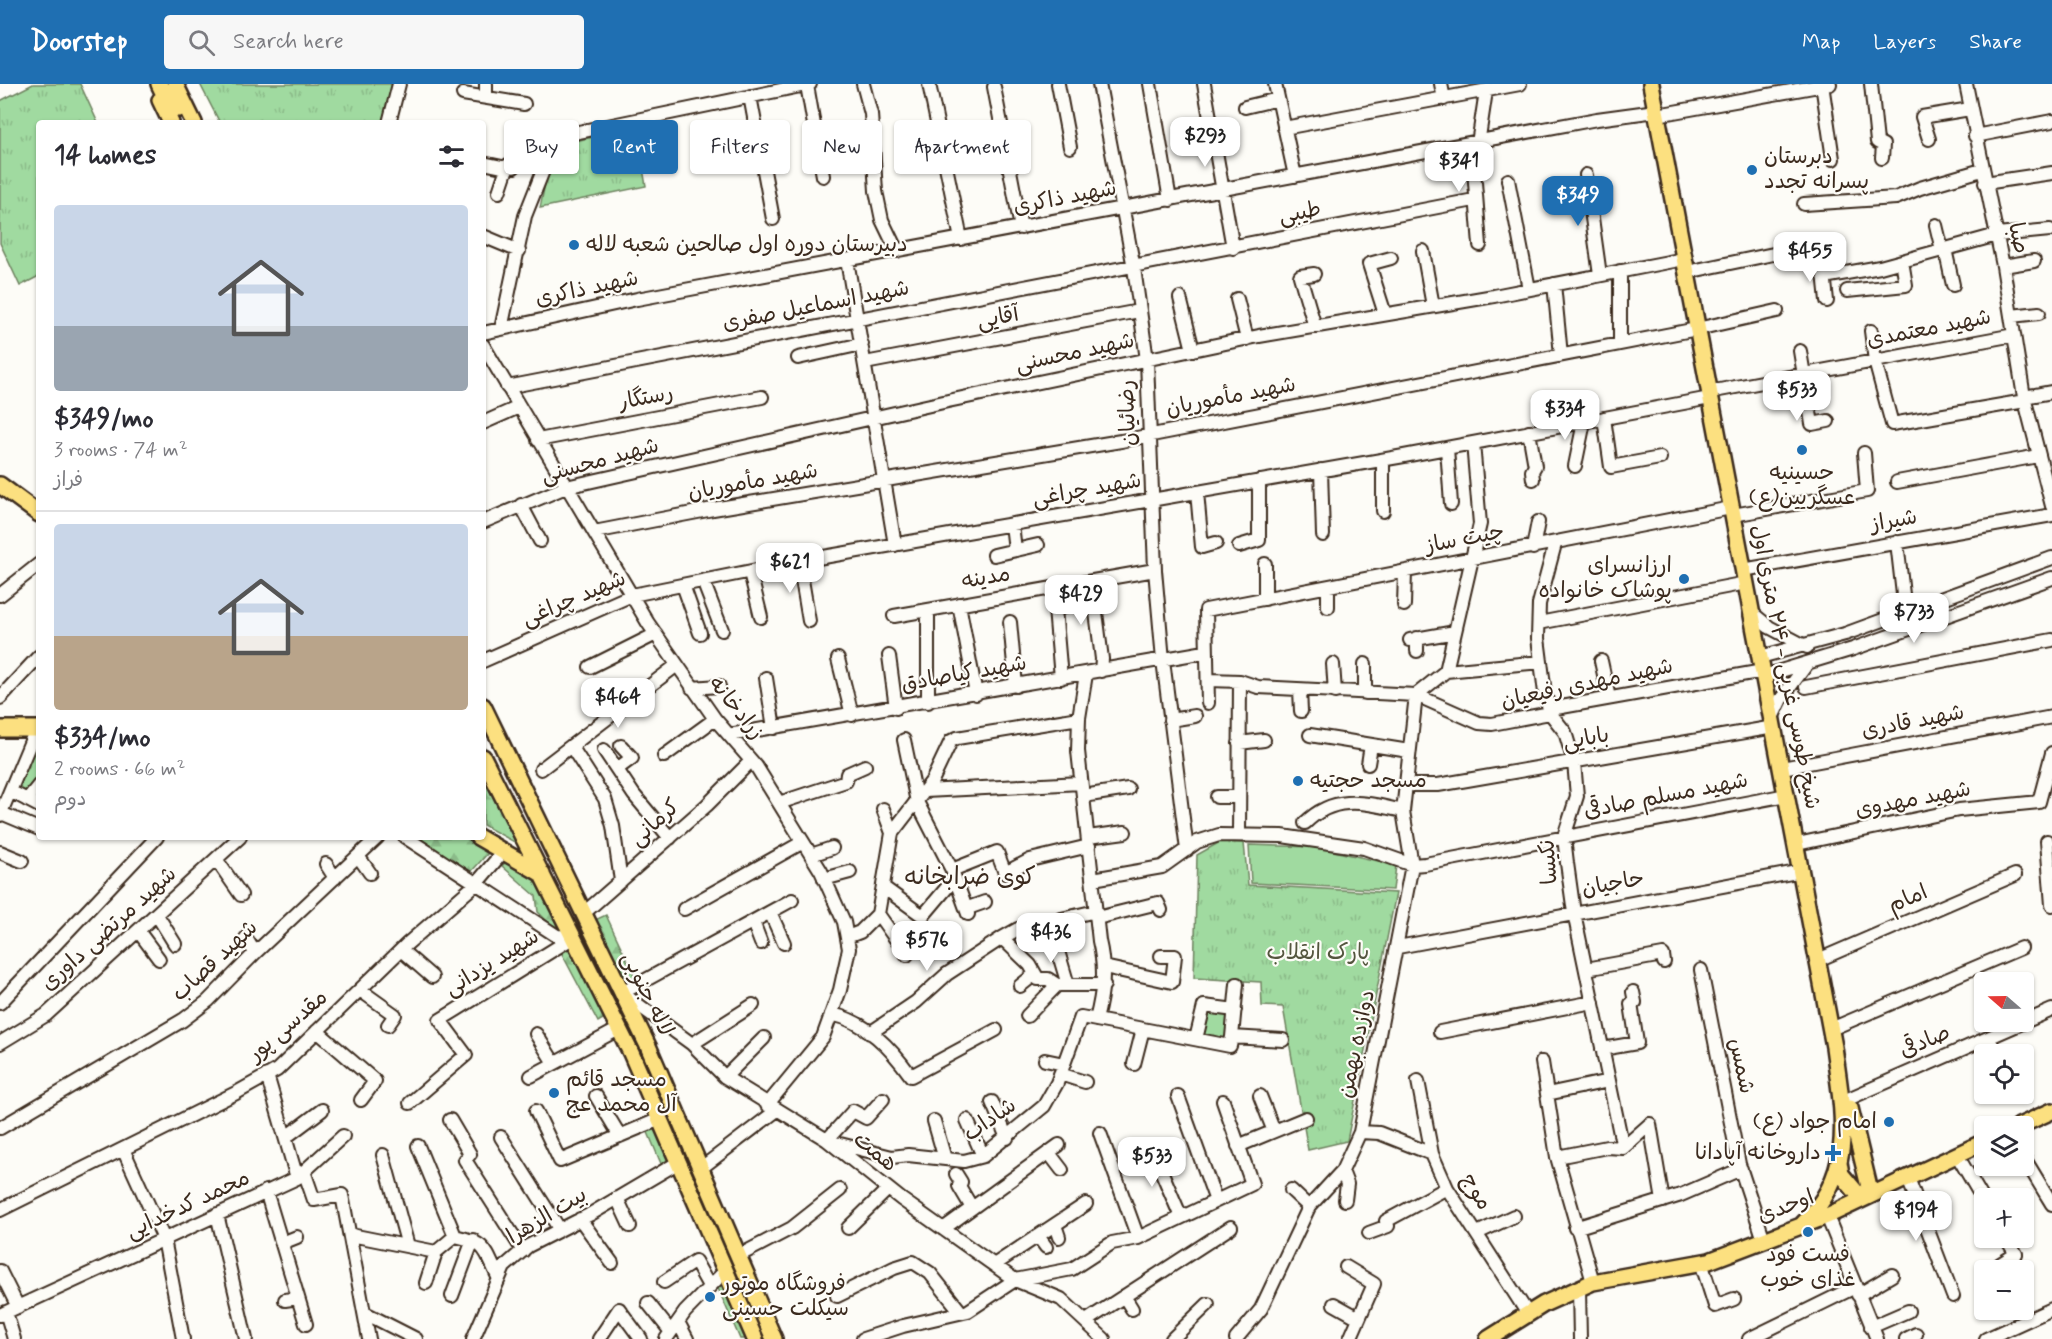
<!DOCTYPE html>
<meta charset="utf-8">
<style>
body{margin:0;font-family:Mynerve,"Playpen Sans Arabic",sans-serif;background:#f7f7f7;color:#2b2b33;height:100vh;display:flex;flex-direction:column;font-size:22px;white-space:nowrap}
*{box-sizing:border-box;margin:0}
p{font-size:20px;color:#7c7c81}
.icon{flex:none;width:33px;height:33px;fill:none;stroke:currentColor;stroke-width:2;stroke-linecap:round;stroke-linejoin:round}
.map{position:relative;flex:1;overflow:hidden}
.details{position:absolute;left:36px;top:36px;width:450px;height:720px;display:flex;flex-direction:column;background:#fff;border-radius:6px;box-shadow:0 2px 4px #0004}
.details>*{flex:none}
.top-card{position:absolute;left:504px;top:36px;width:570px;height:54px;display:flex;gap:12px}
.needle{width:39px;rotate:290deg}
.buttons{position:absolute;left:1974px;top:888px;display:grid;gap:12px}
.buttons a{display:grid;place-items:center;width:60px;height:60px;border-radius:6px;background:#fff;box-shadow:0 2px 4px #0004;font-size:30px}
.price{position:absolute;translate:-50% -51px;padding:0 14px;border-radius:12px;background:#fff;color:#222;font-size:20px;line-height:39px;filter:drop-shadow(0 2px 3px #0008)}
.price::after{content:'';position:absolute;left:50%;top:36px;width:18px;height:14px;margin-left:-9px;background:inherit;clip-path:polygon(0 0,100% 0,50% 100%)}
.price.active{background:#1f6fb2;color:#fff}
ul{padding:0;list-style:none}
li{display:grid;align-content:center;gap:12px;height:318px;padding:0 18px}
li+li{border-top:2px solid #e1e1e2}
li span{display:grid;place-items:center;height:186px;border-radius:6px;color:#555}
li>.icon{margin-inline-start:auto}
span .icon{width:108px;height:108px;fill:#fffc;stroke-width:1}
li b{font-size:26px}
h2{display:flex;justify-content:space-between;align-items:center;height:72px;padding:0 18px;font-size:26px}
.chip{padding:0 21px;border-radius:6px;background:#fff;box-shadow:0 2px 4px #0004;font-size:21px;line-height:54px}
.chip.active{background:#1f6fb2;color:#fff}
header{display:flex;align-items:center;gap:36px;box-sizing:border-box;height:84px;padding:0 30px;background:#1f6fb2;color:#fff}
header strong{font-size:28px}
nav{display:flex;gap:33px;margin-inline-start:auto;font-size:21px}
.search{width:420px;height:54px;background:#f7f7f7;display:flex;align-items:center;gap:15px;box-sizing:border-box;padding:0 21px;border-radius:6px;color:#7c7c81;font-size:22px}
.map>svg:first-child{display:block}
.grass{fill:url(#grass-tufts);stroke:#6e825f;stroke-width:1.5}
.forest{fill:url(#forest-firs);stroke:#6e825f;stroke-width:1.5}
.garden{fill:#a0daa0;stroke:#6e825f;stroke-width:1.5}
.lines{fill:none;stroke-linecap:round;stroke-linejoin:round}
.minor-casing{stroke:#3b2a1e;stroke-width:16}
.major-casing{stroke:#3b2a1e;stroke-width:20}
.minor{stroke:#fdfcf7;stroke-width:12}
.major{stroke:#fce080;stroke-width:15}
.poi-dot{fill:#1f6fb2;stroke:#fdfcf7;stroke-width:2}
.labels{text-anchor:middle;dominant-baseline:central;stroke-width:4.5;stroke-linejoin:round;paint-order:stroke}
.poi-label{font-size:22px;fill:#3b2a1e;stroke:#fdfcf7;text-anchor:start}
.street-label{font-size:22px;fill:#3b2a1e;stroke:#fdfcf7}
.park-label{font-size:22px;fill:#54563e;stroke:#fdfcf7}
.neighbourhood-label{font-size:24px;fill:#3b2a1e;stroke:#fdfcf7}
</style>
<header>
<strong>Doorstep</strong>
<div class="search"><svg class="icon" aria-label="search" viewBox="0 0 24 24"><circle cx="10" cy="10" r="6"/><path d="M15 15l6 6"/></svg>Search here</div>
<nav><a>Map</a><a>Layers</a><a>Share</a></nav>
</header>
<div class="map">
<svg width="2052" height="1255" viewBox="0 0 2052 1255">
<defs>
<pattern id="grass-tufts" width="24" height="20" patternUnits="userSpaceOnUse" patternTransform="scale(1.5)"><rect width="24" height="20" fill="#a0daa0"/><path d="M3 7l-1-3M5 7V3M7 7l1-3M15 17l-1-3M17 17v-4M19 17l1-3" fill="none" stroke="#8bbb89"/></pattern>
<pattern id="forest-firs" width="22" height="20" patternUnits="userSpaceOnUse" patternTransform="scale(1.5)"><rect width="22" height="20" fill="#a0daa0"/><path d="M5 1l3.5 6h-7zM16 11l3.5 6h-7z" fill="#8bbb89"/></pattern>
</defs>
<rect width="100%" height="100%" fill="#fdfcf7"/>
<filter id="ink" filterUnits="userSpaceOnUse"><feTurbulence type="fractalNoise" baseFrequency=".0167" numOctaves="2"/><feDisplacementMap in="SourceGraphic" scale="12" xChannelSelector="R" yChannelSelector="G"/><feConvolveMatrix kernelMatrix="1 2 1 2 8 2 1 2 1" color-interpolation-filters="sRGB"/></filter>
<g filter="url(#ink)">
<path class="grass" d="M33,0H80L98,39H39V192L20,202L0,159V17Z
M200,0H393L382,39H220Z
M636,44L646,102L540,124L547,90L570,58Z
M39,651V696L28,710L15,704Z
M1220,758L1244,759L1248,801L1396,809L1347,1057L1308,1066L1283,923L1262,922L1261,898L1194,894L1197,771Z
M1206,925L1232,930L1228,958L1200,953Z"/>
<path class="forest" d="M483,689L518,760L483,741Z
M414,753H465L489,768L470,789Z
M508,775L538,794L566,849L558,848L538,828L536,812L502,782Z
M606,831L636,895L625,900L595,836Z
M571,862L608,932L598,938L561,868Z
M657,1042L673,1077L662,1082L647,1046Z
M724,1194L751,1255H740L717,1202Z"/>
<path class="garden" d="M1249,761L1315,763L1396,781L1393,806L1251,799Z"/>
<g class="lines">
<g class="minor-casing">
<path id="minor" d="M863,0L871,30L876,107L882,136L897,167
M929,0L961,155
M1058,0L1070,63
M1099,0L1134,184L1147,276L1155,486L1163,576L1187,766
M1150,0L1170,116
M1204,0L1233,164
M1275,0L1295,92
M1441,0L1444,15
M1822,0L1833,75
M1871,0L1877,58L1883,61L1882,74
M1966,0L2003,182L2024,313L2052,422
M807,1L823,92
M994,3L1021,144
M463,10L524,20
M750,12L773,135
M486,13V0
M1245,23L1278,15
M1657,31L1830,0
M389,39L399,0
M1284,44L1520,0
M1975,52L2052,37
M1929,55L1922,33L1970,25
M483,79L507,84
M1586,91L1600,191
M1508,96L1529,205
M1985,99L2052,89
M499,108L508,81L514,83
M1804,120L1896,114L1920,104L1982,86
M1936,141L1942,166
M483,152L519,167
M1480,161L1474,86L1486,7
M1945,165L1953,201
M1423,167L1433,222
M847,176L895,461
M1823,179L1827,217
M2003,182L2034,177
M1687,188L1783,168
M1314,190L1300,192L1315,243
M1824,193L1880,183L1997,151L2050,146
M1554,200L1561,271
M1847,207L1906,201L1902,177
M1180,214L1193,266
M1237,215L1247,255
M1385,230L1369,180L1391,174
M2011,232L2039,229
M501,245L525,132L554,59L564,51L810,0
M1871,247L1875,277L1892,340L2025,317
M483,249L637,215L1597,35L1656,27
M1620,260V187
M483,261L648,539L715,635L756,682L821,787L844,838L849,865L840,906L823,953L767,1021
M1800,267L1812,340L1828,337
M798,274L862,260
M865,279L1139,227
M507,303L1474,116
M1709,308L2014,251
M2024,313L2052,308
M1604,334L1611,383L1660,374
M483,339L519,323
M1529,348L1535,382L1532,387L1533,395
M538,356L762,313
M1447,364L1451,420
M1575,382L1584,338
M1321,386L1323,451
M1897,398L2038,372
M1197,408L1202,463L1216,459
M521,421L540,457
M1383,427V376
M1733,431L1867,407L1864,369
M483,438L566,403L948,317L1259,252L1494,212L1684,175
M1012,440L1015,466
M594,448L713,425L1121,357L1697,245L1777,227
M1897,458L1905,528
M1555,460L1539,520L1538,554L1545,609L1550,629L1565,648L1574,678L1577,712L1564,753L1567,779L1574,829L1623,1064
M1239,462L1259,456V397
M1533,464L1538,438
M994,471L1038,461
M799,478L809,537
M1743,486L2052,431
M750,488L761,533
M703,497L722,546
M1092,497L1102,575L1101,587
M683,501L700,549
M1328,503V523
M0,511L39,480
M1265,515V480
M959,520L976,610
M1404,521L1405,488
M928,526V618
M1752,529L1769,543L1807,563
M894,532L1155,486
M1010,538L1016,602
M1539,539L1746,499
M1410,556L1455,548
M1417,567V554
M889,572L896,624
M1760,573L1845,550L2052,474
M838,575L852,631
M483,577L632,511L812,475L1404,372L1710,314
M1601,577L1609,614
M1333,580L1335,608
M590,583L656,550
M1446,587L1541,578
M1086,590L1079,634L1078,667L1099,857C1106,886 1103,908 1096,936
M1764,592L1853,565L2052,494
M766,594L774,644
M1061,594L1055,525L1064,523
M1209,596L1240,597L1258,603L1416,611L1479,639L1492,640L1550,629L1556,624L1763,587
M1806,603L2052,556
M692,604L719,602
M1300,606L1301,627
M1365,609V580
M0,614L39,572
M1208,619L1206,526L1731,424
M1772,634L1781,615L1807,580
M1170,636L1195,632
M729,651L1205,568
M1310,651L1409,667
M904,656L917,718L952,786L968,830
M1239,659L1264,656
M571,662L605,715L613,742L621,797
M604,666L634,711L670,754
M664,672L715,635
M1368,680L1371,661
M1782,684L2052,633
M541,685L677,581
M617,685L632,674L621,662
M1406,701H1438L1774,643
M10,707L39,722
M925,707L1081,699
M1083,712L1128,705
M1217,713H1239
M27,716L39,701
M779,719L846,697L847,690L865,682
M883,725L892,749
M1,729L39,745
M0,731L36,645
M1305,739C1335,709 1366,719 1403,727
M1239,751L1240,597
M405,753L557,852L574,853
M1088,753L1125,748
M2047,757L2052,821
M1797,760L1959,726L2039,718L2052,669
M0,768L22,777
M811,771L832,764
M358,772L370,789
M216,775L241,811
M326,780L335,794
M952,786L997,768L1005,789L1030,776L1089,762
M824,795L850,788
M1093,795L1162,783L1197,758L1219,751L1282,752L1364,764L1412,781L1425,780L1787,711
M883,803L923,832L955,794
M792,816L622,909L692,960L725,993L827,1056L901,1115L1015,1196L1061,1215L1104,1255
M968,824L985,818
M684,825L803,758
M770,828L784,859
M584,829L707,721L751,677
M878,830L907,871
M157,831L175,860
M1097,834L1158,819L1161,826
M1049,837L1068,901
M753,838L761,859
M139,848L159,875
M847,853L860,848L878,830L892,749L932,697L951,657L957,654L1079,634
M246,854L255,869
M1002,854L1030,881L1038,895H1048L1057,901H1104
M900,861L919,845
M1398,863L1802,787
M401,866L432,893
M1818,876L2015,791
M1104,883L1172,898L1175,872H1161
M1586,885L1663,871L1664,878
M1701,886L1739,1080L1764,1156
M1020,902L1035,890
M360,906L395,931L388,941
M0,919L157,753
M831,930C866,937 891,964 911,992L996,946
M1027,932L1057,901
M1831,945L2021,864
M317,947L375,997L361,1016
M1440,948L1593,918
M870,949L916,918L947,890L1002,854L1018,845L1096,827
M536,950L554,979
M1232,953L1237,900
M1989,954L1996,970
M1196,955L1204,922L1235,926
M0,959L46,931L240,753
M692,960L753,921
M1602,965L1637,959L1631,920L1635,918L1633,908
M1045,976L1064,980
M1542,978L1557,1073L1593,1198
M1134,980L1143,945
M1060,990L1085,998
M531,992L619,945
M725,993L764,954
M1418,997L1432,1070
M1547,1010L1609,997
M596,1012L620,1052
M1178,1012L1216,1117
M1260,1012L1273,1045
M1848,1015L2052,926
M992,1018L1007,1054
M410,1019L466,971L440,936L574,853
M536,1027L560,1077L660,1035
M450,1036L470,1070L465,1076L523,1167
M967,1036L983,1072
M934,1037L945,1075
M1650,1040L1663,1117
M0,1044L183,936L208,917L255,869L378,753
M1360,1048L1379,1049L1432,1070L1447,1104L1528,1230
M1100,1049L1138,1154
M286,1053L322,1026
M501,1053L560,1146
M827,1056L853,1027L866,1034L883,1015
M828,1057L892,1073L908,1071L964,1077L983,1072L1044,1022L1057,999L1081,933L1230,962L1232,953L1283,956
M418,1062L455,1152
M1238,1062L1306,1034
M1151,1063L1181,1133
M123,1065L164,1155L183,1255
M1049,1069L1062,1086
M383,1071L408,1162
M1957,1071L1984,1117
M1557,1073L1607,1063L1623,1064L1650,1040
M2024,1074L2052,1120
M700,1085L776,1027
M304,1087L314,1116L342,1111L369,1255
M1342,1087L1347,1100L1345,1116
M956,1090L961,1098L959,1102L972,1124
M299,1092L343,1052
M1908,1094L1953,1212
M1291,1106L1309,1123
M266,1107L306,1240
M617,1114L630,1142
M0,1126L236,1009L277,986L407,860L476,800L502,769
M217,1130L246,1255
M1827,1132L1877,1255
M580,1135L612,1179
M1055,1141L1059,1153
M848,1144L888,1105
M1575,1144L1681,1111L1741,1085
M943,1145L1059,1061
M1369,1149L1388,1142L1386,1137L1447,1104
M1477,1149L1514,1132
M351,1151L436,1168L455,1152C487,1159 485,1166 498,1193
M1038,1152L1046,1163
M282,1159L297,1153
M740,1171L792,1144L840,1106
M1701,1178L1715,1222L1734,1215
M2000,1180L2016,1170L2006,1154
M994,1181L1086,1120
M1346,1183L1374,1200L1350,1255
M0,1187L18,1223
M664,1198L695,1177L709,1202
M426,1199L436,1168
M1579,1205L1580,1255
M1858,1211L1892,1191
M452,1212L473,1156
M837,1212L894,1184L913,1178L930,1189L961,1228
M1124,1212L1132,1225
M285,1216L298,1214
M648,1219L671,1248
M1334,1220L1359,1234
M6,1228L14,1255
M365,1229L416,1255
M0,1231L297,1094L267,991
M1086,1237L1231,1143
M678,1238L687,1255
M1871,1243L1908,1227
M473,1255L504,1183L528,1162L589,1131L679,1078
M599,1255L619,1225L641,1255
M666,1255L685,1228L726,1186
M863,1255L903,1242L968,1227L1015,1196L1072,1185L1112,1159L1138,1154L1252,1100L1223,1017
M1172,1255L1208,1220
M1236,1255L1261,1225L1309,1123L1342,1087L1360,1048L1412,781L1403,727L1416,611L1446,587L1480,440L1473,359
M1749,1255L1855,1203
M1906,1255L1916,1250
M1986,1255L2052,1225"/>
</g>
<g class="major-casing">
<path id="major" d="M159,0L170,23L178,25L183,16
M175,0L194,39
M1651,0L1834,963C1843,1031 1857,1087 1802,1141
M160,16L171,39
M0,401L39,430
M483,622L648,962L774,1255
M0,645H39
M483,673L631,969L755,1255
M478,753L542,790
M1850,1024L1871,1111
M2019,1042L2052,1027
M1839,1078L1841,1090L1862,1115
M1488,1255L1544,1220L1593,1198L1709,1177L1827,1132L1984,1058"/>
</g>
<use href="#minor" class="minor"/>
<use href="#major" class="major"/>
</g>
</g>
<g class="poi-dot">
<circle cx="1752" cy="86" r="6"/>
<circle cx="574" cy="161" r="6"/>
<circle cx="1802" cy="366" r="6"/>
<circle cx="1684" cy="495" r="6"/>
<circle cx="1298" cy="697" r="6"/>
<circle cx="554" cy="1009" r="6"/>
<circle cx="1889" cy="1038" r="6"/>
<path d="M1830 1060h6v6h6v6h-6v6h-6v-6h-6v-6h6z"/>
<circle cx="1808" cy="1148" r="6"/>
<circle cx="710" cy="1213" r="6"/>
</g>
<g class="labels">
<g class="poi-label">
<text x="1764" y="73">دبرستان<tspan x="1764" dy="25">پسرانه تجدد</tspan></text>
<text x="586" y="161">دبیرستان دوره اول صالحین شعبه لاله</text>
<text x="1802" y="389" text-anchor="middle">حسینیه<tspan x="1802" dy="25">عسگریین(ع)</tspan></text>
<text x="1672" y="482" text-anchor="end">ارزانسرای<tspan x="1672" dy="25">پوشاک خانواده</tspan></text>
<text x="1310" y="697">مسجد حجتیه</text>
<text x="566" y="996">مسجد قائم<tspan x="566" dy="25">آل محمد عج</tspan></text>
<text x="1877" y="1038" text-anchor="end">امام جواد (ع)</text>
<text x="1821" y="1069" text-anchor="end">داروخانه آپادانا</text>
<text x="1808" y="1171" text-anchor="middle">فست فود<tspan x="1808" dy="25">غذای خوب</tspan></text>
<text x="722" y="1200">فروشگاه موتور<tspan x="722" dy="25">سیکلت حسینی</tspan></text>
</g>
<g class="street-label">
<text transform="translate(1065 114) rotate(-11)">شهید ذاکری</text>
<text transform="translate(1300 129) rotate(-11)">طیبی</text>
<text transform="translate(2018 154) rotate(78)">صبا</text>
<text transform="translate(587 205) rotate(-12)">شهید ذاکری</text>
<text transform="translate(816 222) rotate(-11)">شهید اسماعیل صفری</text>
<text transform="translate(998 234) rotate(-11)">آقایی</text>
<text transform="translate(1929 245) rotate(-11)">شهید معتمدی</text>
<text transform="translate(1075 269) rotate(-12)">شهید محسنی</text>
<text transform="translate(1231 313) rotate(-11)">شهید مأموریان</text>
<text transform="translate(646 314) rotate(-11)">رستگار</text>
<text transform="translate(1128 329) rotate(-92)">رضائیان</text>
<text transform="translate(600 377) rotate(-15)">شهید محسنی</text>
<text transform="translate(753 398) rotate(-10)">شهید مأموریان</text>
<text transform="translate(1087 406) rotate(-10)">شهید چراغی</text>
<text transform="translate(1894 437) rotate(-10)">شیراز</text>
<text transform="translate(1465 455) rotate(-11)">چیت ساز</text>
<text transform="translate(986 494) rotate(-10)">مدینه</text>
<text transform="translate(574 515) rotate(-23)">شهید چراغی</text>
<text transform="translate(1785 583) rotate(79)">شیخ طوسی غربی - ۲۴ متری اول</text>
<text transform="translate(964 590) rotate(-10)">شهید کیاصادق</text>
<text transform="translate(1587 600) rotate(-12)">شهید مهدی رفیعیان</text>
<text transform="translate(736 624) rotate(51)">زرادخانه</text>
<text transform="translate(1913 638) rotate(-11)">شهید قادری</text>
<text transform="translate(1586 655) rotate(-10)">بابایی</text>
<text transform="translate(1666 712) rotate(-11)">شهید مسلم صادقی</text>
<text transform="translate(1913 716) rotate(-11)">شهید مهدوی</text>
<text transform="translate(655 739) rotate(-42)">کرمانی</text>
<text transform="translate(1549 778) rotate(-94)">نکیسا</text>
<text transform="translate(1613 800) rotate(-10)">حاجیان</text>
<text transform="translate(1908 815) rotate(-23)">امام</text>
<text transform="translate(109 845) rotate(-42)">شهید مرتضی داوری</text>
<text transform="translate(215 877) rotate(-43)">شهید قصاب</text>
<text transform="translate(492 879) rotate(-32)">شهید یزدانی</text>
<text transform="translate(647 910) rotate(64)">لاله جنوبی</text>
<text transform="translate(288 942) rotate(-41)">مقدسی پور</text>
<text transform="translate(1925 958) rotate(-23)">صادقی</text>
<text transform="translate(1357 960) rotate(-78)">دوازده بهمن</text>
<text transform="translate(1741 982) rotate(78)">شمس</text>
<text transform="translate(990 1036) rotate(-35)">شاداب</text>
<text transform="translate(875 1068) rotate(39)">همت</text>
<text transform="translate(1476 1108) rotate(58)">موج</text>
<text transform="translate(188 1121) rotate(-25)">محمد کدخدایی</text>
<text transform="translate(1786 1123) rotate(-21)">اوحدی</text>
<text transform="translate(547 1132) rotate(-31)">بیت الزهرا</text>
</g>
<g class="park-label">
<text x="1318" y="869">پارک انقلاب</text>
</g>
<g class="neighbourhood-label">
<text x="970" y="793">کوی ضرابخانه</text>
</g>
</g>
</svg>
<div class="buttons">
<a><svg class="needle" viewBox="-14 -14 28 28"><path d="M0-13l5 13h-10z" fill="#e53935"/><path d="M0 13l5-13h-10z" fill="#7c7c81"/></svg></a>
<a><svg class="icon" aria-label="locate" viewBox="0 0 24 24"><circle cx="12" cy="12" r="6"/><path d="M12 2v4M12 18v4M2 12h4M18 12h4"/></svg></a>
<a><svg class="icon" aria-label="layers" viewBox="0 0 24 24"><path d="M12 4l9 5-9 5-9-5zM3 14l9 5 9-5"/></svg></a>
<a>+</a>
<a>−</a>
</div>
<b class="price" style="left:1205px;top:84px">$293</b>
<b class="price" style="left:1459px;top:109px">$341</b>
<b class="price active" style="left:1578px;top:143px">$349</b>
<b class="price" style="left:1810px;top:199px">$455</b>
<b class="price" style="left:1797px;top:338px">$533</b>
<b class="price" style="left:1565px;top:357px">$334</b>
<b class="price" style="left:790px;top:510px">$621</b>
<b class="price" style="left:1081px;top:542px">$429</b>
<b class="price" style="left:1914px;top:560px">$733</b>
<b class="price" style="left:618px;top:645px">$464</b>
<b class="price" style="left:1051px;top:880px">$436</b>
<b class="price" style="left:927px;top:888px">$576</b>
<b class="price" style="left:1152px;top:1104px">$533</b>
<b class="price" style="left:1916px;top:1158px">$194</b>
<div class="top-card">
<a class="chip">Buy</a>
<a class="chip active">Rent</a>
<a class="chip">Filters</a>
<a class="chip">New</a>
<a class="chip">Apartment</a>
</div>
<section class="details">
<h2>14 homes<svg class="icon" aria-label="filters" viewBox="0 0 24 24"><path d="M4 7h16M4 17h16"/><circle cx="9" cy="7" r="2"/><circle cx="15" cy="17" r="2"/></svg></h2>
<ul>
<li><span style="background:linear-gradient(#c9d6e8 65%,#9aa5b1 0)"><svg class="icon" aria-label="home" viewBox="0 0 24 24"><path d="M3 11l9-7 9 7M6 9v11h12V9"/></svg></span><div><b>$349/mo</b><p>3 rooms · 74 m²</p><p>فراز</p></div></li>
<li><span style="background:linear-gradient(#c9d6e8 60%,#b9a48a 0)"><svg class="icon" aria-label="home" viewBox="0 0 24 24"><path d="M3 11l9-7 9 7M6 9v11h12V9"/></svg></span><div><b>$334/mo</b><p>2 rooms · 66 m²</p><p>دوم</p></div></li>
</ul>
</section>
</div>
